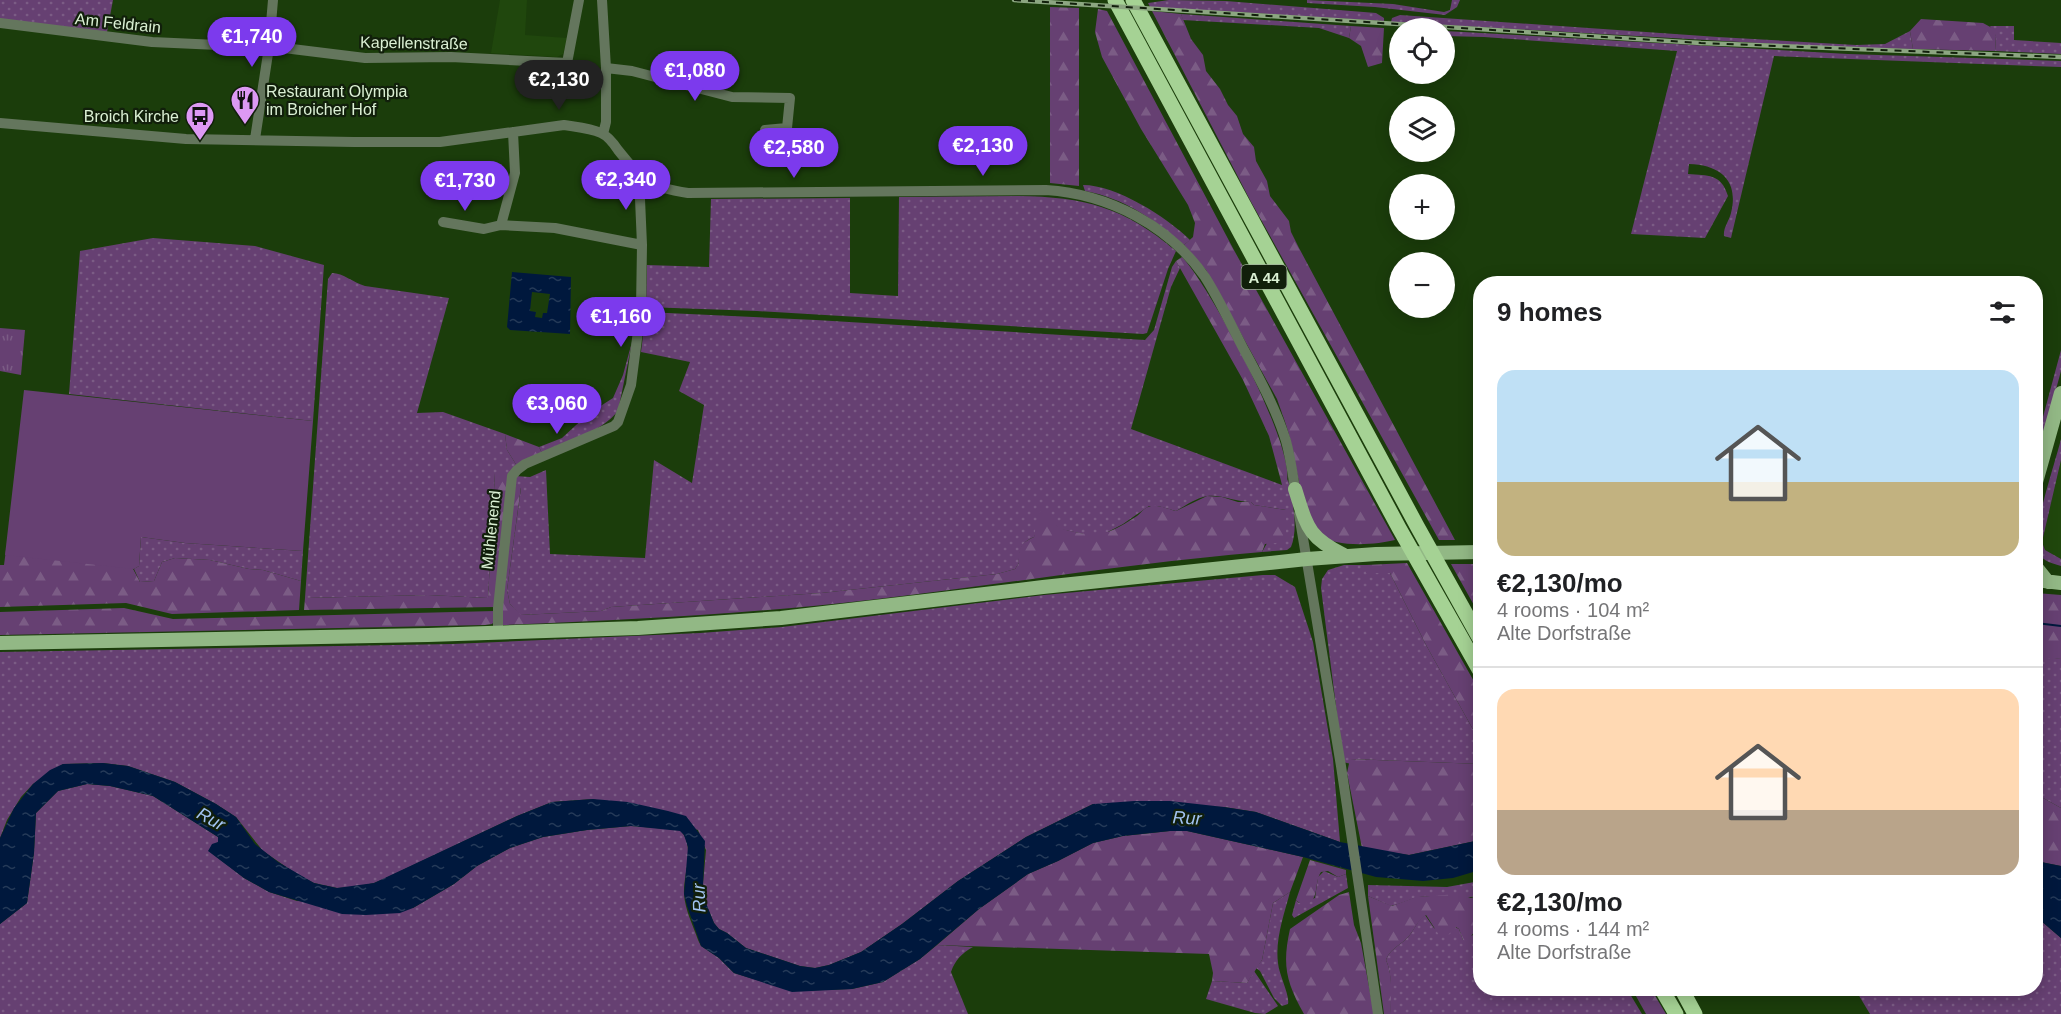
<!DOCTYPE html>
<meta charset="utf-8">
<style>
body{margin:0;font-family:Arial,sans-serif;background:#f2f2f2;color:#202124;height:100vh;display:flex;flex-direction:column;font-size:22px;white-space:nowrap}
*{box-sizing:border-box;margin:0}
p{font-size:20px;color:#757577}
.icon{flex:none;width:33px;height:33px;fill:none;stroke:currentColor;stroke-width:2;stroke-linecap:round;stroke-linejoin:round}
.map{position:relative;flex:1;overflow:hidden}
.side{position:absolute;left:1473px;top:276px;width:570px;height:720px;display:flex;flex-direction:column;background:#fff;border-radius:24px;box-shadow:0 3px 15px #0003}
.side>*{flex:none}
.controls{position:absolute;left:1389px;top:18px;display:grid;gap:12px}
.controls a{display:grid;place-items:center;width:66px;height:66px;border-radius:50%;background:#fff;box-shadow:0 3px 15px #0003;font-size:30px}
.price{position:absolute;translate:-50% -51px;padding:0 14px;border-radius:21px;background:#7c3aed;color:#fff;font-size:20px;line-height:39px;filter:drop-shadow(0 2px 3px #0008)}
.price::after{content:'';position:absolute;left:50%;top:36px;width:18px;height:14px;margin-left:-9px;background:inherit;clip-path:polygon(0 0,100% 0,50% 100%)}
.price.active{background:#222;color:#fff}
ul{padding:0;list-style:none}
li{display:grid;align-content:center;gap:12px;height:318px;padding:0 24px}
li+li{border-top:2px solid #e0e0e0}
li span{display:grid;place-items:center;height:186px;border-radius:18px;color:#555}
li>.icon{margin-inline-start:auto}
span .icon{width:108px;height:108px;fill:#fffc;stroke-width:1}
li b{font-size:26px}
h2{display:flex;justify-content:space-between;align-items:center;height:72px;padding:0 24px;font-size:26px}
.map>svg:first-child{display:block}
.built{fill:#20470d}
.grass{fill:url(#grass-dots)}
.forest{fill:url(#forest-firs)}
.park{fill:url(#park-tufts)}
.pitch{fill:#664072}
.water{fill:url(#water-ripples);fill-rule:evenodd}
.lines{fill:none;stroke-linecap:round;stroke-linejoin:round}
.stream{stroke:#00183d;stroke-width:2}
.minor{stroke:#64765d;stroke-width:10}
.major{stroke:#92b885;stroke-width:14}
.highway{stroke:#a5d294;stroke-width:15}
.rail-casing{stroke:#8ca681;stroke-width:4.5}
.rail{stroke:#111f0b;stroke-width:2;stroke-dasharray:7;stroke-linecap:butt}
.labels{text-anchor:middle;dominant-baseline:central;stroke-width:4.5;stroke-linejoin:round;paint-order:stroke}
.shield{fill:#111f0b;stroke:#9eb198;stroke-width:1.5}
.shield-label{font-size:15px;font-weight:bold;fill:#dbf0d4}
.street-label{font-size:16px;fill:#dbf0d4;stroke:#111f0b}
.poi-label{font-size:16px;fill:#dbf0d4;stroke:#111f0b;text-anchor:start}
.water-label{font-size:18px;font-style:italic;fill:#a2c3f2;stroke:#111f0b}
</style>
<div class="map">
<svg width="2061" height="1014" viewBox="0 0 2061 1014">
<defs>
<pattern id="grass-dots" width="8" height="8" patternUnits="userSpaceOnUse" patternTransform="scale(1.5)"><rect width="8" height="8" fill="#664072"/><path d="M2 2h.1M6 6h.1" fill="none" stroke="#7b5c85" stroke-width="1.8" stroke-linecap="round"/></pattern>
<pattern id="forest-firs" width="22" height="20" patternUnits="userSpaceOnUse" patternTransform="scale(1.5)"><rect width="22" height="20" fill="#664072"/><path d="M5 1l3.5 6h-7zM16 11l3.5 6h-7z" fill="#7b5c85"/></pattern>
<pattern id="park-tufts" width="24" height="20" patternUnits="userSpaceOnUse" patternTransform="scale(1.5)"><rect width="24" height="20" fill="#664072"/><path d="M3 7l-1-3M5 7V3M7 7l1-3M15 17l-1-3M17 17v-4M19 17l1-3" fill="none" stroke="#7b5c85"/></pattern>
<pattern id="water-ripples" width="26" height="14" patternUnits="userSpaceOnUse" patternTransform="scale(1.5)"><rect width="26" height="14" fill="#00183d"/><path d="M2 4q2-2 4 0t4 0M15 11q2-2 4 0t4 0" fill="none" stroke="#253a58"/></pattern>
</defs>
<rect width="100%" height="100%" fill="#1b3d0b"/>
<path class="built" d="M500,0H527L525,35L567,38L563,54L557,57L491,53Z
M2061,460V559L2045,550L2042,542Z"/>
<path class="grass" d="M0,0H113L107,32L0,20Z
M1169,0L1226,1L1376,13L1384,18V21L1150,7L1148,3Z
M1307,0L1393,4L1444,12L1450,10L1452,0H1460L1457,7L1445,15L1375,7L1307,3Z
M1181,14L1351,26L1349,38L1319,28L1183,20Z
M1400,15L1718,37L1856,45L1885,44L1910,31L1913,49L1847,48L1391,22L1392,18Z
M1990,26H2014V40L2061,43V54L1995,51L1996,36Z
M1445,31L1848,54L2061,61V67L1774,56L1731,238L1724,236C1723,228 1729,221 1731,213C1739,181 1721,165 1689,164L1688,174C1708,176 1721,173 1728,196L1705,238L1631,234L1677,51L1484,37L1445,36Z
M1083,185C1116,185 1167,217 1190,240L1184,245C1155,220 1124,198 1085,191Z
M1018,196C1085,197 1124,207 1176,251L1168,269L1147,333L1143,334L757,311L646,307L647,265L709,267L711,199L850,198V293L898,296L899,197Z
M153,238L255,246L324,265L313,421L69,394L80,251Z
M1176,261L1180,268L1171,287L1131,429L1282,485L1281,481H1287L1288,479C1292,500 1299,527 1291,547L1287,550L1262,552L1286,510L1254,505L1251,502C1236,502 1221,494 1207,496C1196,498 1185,506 1176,511L1158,506H1149L1123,524L1104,534L1093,536L1060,529L1054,523L1036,532L1034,537C1021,542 1019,550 1019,563L1015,569L997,574L821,593L611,607L601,611L520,615L510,604L507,590L521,488L513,482L515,476L530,477L546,470L550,554L645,558L654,460L692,483L704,405L679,391L690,362L641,352L646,312L816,320L1145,340L1154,330L1172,267Z
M332,273C343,273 354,283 365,286L449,298L417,413L443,412L505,434L507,450L517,466L509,475L495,473L488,598L428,595L305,598L328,279Z
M633,338L618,411C601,432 567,443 543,455L539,447L562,438L588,414L613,398L623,375Z
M2061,350V371L2036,463V443Z
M2061,439V460L2042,542L2045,550L2061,559V566C2050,563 2040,560 2036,548C2032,532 2056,460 2061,439Z
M141,537L185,543L303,551L301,581L263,570L249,569L210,560L175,558L162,562L154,581L140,582L134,569L139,566Z
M1344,565H1366V573H1390L1426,645L1480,742V764L1351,759V764L1343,762L1321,588L1322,579L1328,570Z
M1263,575H1275L1295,587L1313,642L1333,759L1340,842L1256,812L1224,807L1093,804L1026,837L958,881L902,924L861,952L829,965L815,968L800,966L746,948L727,933L719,929L714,923L705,901L703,884L706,850L698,830L593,799L552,802L517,816L388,877L374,883L354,887L337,888L314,883L298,875L263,851L236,817L216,804L175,782L128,766L103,763L63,764L33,784L21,797L7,820L0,838V652L452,644L700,633L782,627L1044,595Z
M2042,656L2061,659V808L2036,794V657Z
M87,784L110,786L153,796L218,837V842L209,851L244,878L269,892L297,901L413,908L454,884L477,866L510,848L543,837L587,830L631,826L680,830C696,846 683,874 684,894C685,910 693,925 698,940L701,946L719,958L734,973L792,991L852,989L883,982L920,959L937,945L973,947C962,953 955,960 951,972L968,1014H0V924L27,903L34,853L36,813L58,791Z
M1324,871L1338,877L1346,874L1348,888L1294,918L1292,915L1296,900L1299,903L1315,898L1318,877Z
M1480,881V895C1461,901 1439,894 1419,897C1409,899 1401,904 1391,906L1368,896V885L1447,887Z
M1290,892C1284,915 1275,939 1278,963C1279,975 1290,995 1288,1004L1282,1006L1274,998L1260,971L1256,968L1262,960L1273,903Z
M2036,910L2040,920L2061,938V1014H1870L1855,989L2036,988Z
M1425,915L1434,928L1448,934L1455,927L1459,929L1463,940L1473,935L1476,929L1480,928V988L1627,989L1642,1014H1391C1389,996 1394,978 1386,960C1389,950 1399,946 1406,939C1414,932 1416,921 1425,915Z
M1254,971L1278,1006L1265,1014L1255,1013L1206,999L1212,981L1247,983Z"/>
<path class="forest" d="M1050,7L1079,8V186L1050,183Z
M1098,9L1107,11L1235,252L1395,540C1375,545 1335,548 1319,534C1304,522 1296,463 1291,443C1288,428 1282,414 1277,399L1206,270L1184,245L1193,237L1195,223L1188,205L1141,129L1102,57L1095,32Z
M1152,11L1181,14L1191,39L1203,55L1206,71L1220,89L1228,105L1237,116L1243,134L1254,147L1256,161L1267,181L1270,196L1289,221L1291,232L1299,248L1455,540H1439L1250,200Z
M1921,19L1983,23L1994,29L1996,36L1995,51L1913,49L1910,31Z
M1351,26L1384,28L1382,63L1368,67L1361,46L1349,38Z
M1182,257C1210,286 1294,443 1287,481H1281L1269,436L1243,380L1176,261Z
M505,434L539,447L543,455L517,466L507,450Z
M502,471L509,475L496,607L304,610L305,598L428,595L488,598L495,473Z
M513,482L521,487L507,590L510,604L521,615L601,611L611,607L821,593L997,574L1015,569L1019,563C1018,549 1020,543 1034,537L1038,513L1043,510L1052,515C1055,527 1060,529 1071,531C1101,539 1112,532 1137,516C1141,513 1144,508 1148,507C1156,503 1168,509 1176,511L1207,496L1222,497L1238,502H1251L1254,505L1286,510V542L1265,544L1262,552C1130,563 1000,585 869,600C747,614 625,620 502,625L500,607Z
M6,550L132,567L140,582L154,581L162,562L175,558L210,560L249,569L263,570L301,581L299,610L172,614L126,603L0,607V565H4Z
M1407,563L1480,692V742L1426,645L1390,573H1366V565Z
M1451,564H1473L1480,577V616Z
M2036,593L2061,595V659L2036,657Z
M124,608L173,619L495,611L496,620L492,624L485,625L0,635V612Z
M1350,759L1480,764V840L1409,855L1362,848L1347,773Z
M2036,794L2061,808V866L2041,862L2036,859Z
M1170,831H1187L1303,857L1290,892L1273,903L1262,960L1247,983L1212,981L1213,973L1209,954L937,945L979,909L1028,874L1058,861L1093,843L1123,836Z
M1310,860L1346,870V874L1338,877L1328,871L1321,872C1313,884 1321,903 1302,905L1296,900Z
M1349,892L1354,925L1361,943L1374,1014H1304C1286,982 1282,965 1290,929L1339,895Z
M1459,894L1471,898L1480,895V928L1476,929L1468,941L1463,940L1459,929L1456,927L1449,934L1439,935L1426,915C1417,920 1414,932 1406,939C1399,946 1389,950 1386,960C1394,978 1390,996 1391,1014H1384L1368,896L1392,906L1416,897Z
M1632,989H1651L1666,1014H1646Z"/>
<path class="park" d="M0,328L25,330L21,375L0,371Z"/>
<path class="pitch" d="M24,390L313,421L303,551L185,543L141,537L139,566L134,569L5,555Z"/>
<path class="water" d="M512,272L571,277L570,334L510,330L507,327ZM532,292L550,294L547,313H543L542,318L535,317L536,312L530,311Z
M103,763L128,766L175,782L216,804L236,817L255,844L278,862L314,883L337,888L374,883L517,816L552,802L593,799L628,802L668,811L686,816L705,841L703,884L705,901L714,923L719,929L727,933L746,948L800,966L815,968L829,965L861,952L902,924L958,881L1026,837L1093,804L1134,801H1170L1224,807L1256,812L1340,842L1409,855L1480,840V870L1453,878L1423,881L1376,877L1303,857L1187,831H1170L1123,836L1093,843L1058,861L1028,874L979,909L920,959L883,982L852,989L792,992L734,973L719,958L701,946L687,906L684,894L688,847L684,835L680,831L631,826L587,830L543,837L510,848L477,866L454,884L413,908L400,913L366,915L342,914L269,892L244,878L208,851L212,844L218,842V837L153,796L110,786L87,784L58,791L36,813L34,853L27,903L0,924V838L14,808L33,784L50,770L63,764Z
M2036,859L2041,862L2061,866V938L2040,920L2036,910Z"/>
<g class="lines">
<path class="stream" d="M2036,623L2061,626"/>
<path class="minor" d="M602,0L606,68V122L603,134
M0,23L152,42L284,48L365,58L451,57L567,63L579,0
M606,68L632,71L732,97L790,98L787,128L765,130
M0,123L186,139L354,142H440L564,125C576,127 590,128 601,133C608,136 614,144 618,150C643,181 648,187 688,193L1046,190C1108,194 1169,225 1205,277C1219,299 1230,323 1242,346C1258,376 1276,408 1286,441C1291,459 1293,477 1296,495
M513,132L515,173L501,225L555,228L642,245
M255,139L269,47L273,0
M443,222L484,229L501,225
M1299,514L1341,766L1378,1014
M498,633V608L512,476L517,470L525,464L614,426L618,422L631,385L641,308L642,245L639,176"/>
<path class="major" d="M2036,482L2061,393
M1295,489C1307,526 1307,537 1344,555
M2036,567L2048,582
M2036,580L2061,583
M0,643L428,635L638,628L781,618L1043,587L1307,559L1376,554L1480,552"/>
<path class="highway" d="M1115,0L1399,528L1480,671
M1133,0L1417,526L1480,639
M1661,988L1676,1014
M1681,988L1695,1014"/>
<g class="rail-casing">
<path id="rail" d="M1014,0L1701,43L2061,57"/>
</g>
<use href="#rail" class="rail"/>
</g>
<defs>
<g id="restaurant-pin" transform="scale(1.5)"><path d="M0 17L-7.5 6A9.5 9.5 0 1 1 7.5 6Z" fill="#dd99f4" stroke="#111f0b"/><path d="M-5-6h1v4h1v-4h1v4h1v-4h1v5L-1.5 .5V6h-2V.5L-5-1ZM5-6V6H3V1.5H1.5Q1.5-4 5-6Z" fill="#111"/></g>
<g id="bus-pin" transform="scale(1.5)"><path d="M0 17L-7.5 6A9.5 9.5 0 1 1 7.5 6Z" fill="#dd99f4" stroke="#111f0b"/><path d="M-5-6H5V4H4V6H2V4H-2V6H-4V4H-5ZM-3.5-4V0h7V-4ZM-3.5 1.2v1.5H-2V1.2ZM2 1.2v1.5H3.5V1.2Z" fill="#111"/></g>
</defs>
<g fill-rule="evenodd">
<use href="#restaurant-pin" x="245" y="100"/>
<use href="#bus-pin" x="200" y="116"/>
</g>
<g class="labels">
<rect class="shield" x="1241.5" y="265" width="45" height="24" rx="4.5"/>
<g class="shield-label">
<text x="1264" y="277">A 44</text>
</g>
<g class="street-label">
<text transform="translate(118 23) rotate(6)">Am Feldrain</text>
<text transform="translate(414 43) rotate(1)">Kapellenstraße</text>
<text transform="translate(491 530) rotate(-84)">Mühlenend</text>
</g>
<g class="poi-label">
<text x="266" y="91">Restaurant Olympia<tspan x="266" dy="18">im Broicher Hof</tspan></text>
<text x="179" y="116" text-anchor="end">Broich Kirche</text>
</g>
<g class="water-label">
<text transform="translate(1187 818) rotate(3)">Rur</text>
<text transform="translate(211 819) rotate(29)">Rur</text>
<text transform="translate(699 898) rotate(-92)">Rur</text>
</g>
</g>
</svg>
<div class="controls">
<a><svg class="icon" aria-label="locate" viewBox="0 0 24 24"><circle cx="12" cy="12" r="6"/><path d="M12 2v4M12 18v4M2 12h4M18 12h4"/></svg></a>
<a><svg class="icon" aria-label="layers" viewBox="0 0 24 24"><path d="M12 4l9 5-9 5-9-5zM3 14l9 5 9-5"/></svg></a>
<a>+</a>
<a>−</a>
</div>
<b class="price" style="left:252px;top:68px">€1,740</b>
<b class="price" style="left:695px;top:102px">€1,080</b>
<b class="price active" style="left:559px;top:111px">€2,130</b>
<b class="price" style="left:983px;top:177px">€2,130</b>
<b class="price" style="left:794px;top:179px">€2,580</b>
<b class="price" style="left:626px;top:211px">€2,340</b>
<b class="price" style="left:465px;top:212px">€1,730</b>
<b class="price" style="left:621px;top:348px">€1,160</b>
<b class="price" style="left:557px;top:435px">€3,060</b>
<section class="side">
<h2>9 homes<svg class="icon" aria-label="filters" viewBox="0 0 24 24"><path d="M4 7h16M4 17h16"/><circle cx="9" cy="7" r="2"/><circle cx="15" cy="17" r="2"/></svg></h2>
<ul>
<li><span style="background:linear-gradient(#bfe0f5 60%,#c2b280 0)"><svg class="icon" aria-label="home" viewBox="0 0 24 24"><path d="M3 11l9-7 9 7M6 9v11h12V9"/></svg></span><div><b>€2,130/mo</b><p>4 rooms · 104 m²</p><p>Alte Dorfstraße</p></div></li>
<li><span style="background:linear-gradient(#ffd9b3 65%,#b9a48a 0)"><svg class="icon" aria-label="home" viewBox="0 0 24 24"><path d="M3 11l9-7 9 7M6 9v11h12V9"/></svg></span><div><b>€2,130/mo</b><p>4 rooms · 144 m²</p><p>Alte Dorfstraße</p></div></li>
</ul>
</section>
</div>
